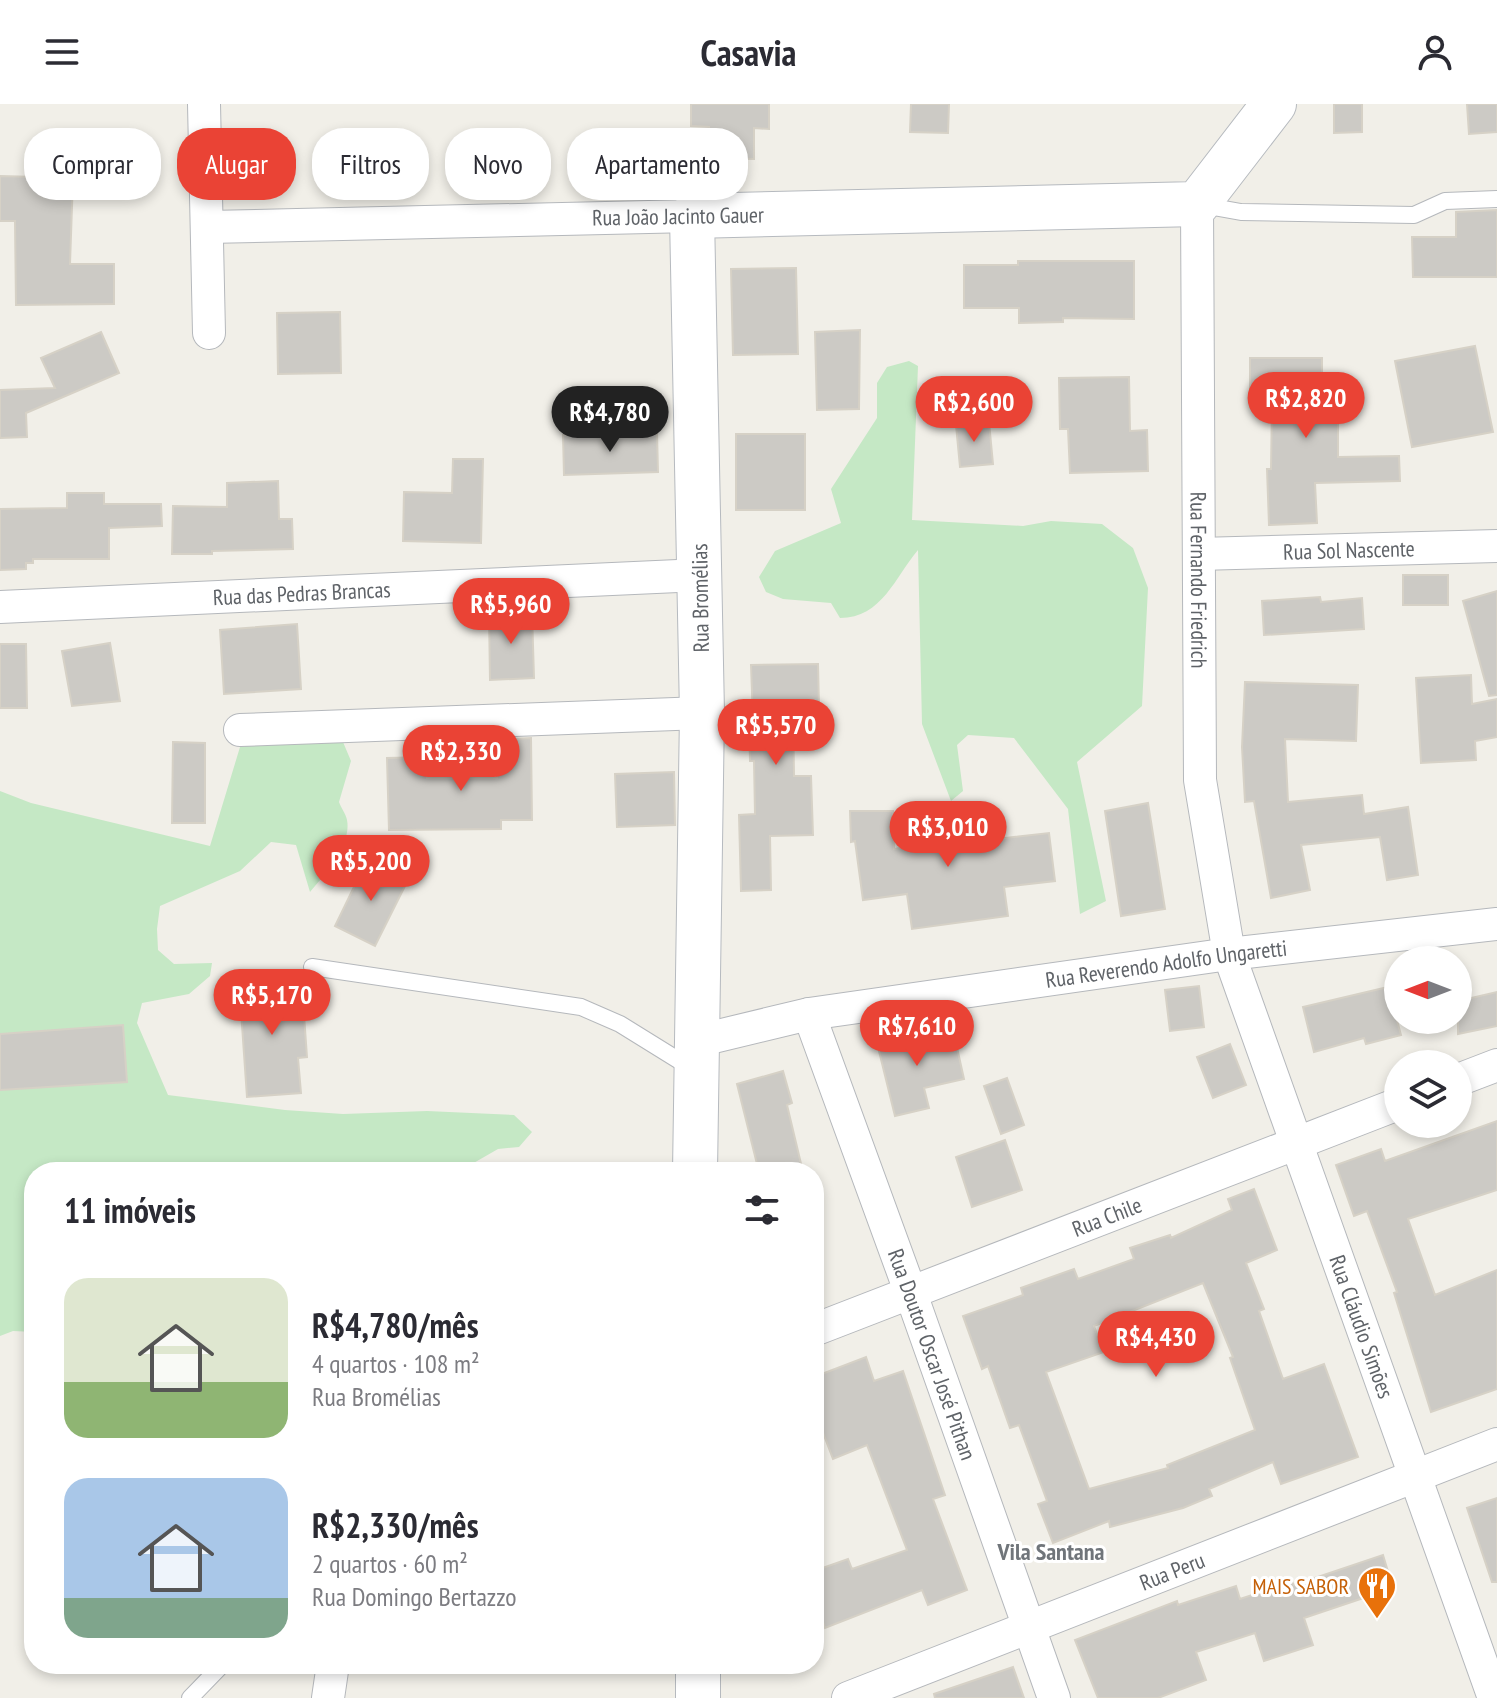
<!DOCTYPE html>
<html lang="pt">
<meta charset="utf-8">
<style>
body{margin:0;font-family:"PT Sans Narrow",sans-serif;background:#f7f7f7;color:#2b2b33;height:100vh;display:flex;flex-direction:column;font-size:30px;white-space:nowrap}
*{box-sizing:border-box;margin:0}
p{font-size:26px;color:#7c7c81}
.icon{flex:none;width:44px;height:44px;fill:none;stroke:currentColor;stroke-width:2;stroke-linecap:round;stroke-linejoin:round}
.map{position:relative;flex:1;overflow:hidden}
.panel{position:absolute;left:24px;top:1058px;width:800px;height:512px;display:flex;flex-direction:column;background:#fff;border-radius:32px;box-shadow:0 4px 12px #0003}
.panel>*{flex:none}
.guide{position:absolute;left:24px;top:24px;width:800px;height:72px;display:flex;gap:16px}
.needle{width:52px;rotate:270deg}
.buttons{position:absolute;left:1384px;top:842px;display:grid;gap:16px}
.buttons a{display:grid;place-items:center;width:88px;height:88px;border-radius:50%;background:#fff;box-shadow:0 4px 12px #0003;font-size:40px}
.price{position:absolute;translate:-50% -68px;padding:0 18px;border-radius:28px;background:#ea4335;color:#fff;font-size:26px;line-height:52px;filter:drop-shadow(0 2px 4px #0008)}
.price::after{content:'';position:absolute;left:50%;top:48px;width:24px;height:18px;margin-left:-12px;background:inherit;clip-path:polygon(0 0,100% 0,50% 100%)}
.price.on{background:#222;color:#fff}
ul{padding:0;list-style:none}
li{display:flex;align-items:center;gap:24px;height:200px;padding:0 40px}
li span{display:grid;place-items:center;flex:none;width:224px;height:160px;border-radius:24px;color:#555}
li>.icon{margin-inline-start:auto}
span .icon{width:96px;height:96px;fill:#fffc;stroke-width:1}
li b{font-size:34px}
h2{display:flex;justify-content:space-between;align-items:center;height:96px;padding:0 40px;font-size:34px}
.chip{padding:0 28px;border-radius:32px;background:#fff;box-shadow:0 4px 12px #0003;font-size:28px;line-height:72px}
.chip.on{background:#ea4335;color:#fff}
header{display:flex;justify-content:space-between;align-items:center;height:104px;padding:0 40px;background:#fff;font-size:36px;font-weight:600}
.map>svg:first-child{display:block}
.green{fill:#c5e8c5}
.building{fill:#cccac5;stroke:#d6d1c6;stroke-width:2;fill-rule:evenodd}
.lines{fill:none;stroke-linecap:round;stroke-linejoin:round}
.lane-casing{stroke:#b5b8bc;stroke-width:18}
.street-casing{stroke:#b5b8bc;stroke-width:34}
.secondary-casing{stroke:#b6babf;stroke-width:46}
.lane{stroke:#fff;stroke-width:16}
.street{stroke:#fff;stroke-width:32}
.secondary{stroke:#fff;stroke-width:44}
.labels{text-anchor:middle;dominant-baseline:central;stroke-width:6;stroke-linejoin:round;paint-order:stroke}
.street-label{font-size:22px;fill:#5f6368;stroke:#fff}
.food-label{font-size:22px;fill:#c56008;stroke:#fff;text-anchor:end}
.neighbourhood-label{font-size:24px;font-weight:bold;fill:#70757a;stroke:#fff}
</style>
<header><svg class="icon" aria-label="menu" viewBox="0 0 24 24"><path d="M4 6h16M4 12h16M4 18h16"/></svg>Casavia<svg class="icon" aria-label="person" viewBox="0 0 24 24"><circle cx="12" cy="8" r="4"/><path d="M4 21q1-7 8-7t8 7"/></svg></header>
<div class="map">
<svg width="1497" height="1594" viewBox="0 0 1497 1594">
<rect width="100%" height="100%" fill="#f1efe8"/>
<path class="green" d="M909,257L918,262L912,416L1023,422L1051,417L1102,420L1133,444L1148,484L1142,602L1077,658L1106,797L1080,810L1068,705L1014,634L968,631L957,641L963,687L951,697L922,620L918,446C895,473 882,514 840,514L831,499L783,495L766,488L759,473L775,447L841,419L831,385L877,314V279L887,263Z
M290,633L343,638L351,657L339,698C341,704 346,710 347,716C352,740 324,771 310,788L296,741L271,738L240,767L160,802L157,825L158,846L174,860L212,859L210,872L189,890L142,899L137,919L168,991L285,1006L343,1010L427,1007L514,1011L532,1028L519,1043L498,1045L458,1068H34V1228L13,1227L0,1232V687L31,699L210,742L240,643Z"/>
<path class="building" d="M691,0H769V25L754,24V55L708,54L709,23L691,22Z
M911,0H949L948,29L910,28Z
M1334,0H1362V28L1334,29Z
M1467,0H1497V28L1469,30Z
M0,72L73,74L70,160H114V200L16,201L15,117H0Z
M1497,106V173H1413L1412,133H1456V108Z
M1018,157H1134V215L1063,214V218L1019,219V204H964V161H1018Z
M796,164L798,250L733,251L731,165Z
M340,208L341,269L278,270L277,209Z
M860,226L859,305L817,306L815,228Z
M101,228L119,269L26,309L27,333L0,334V286L55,284L41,254Z
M1475,242L1493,328L1412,343L1395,257Z
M1250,254H1322V304H1338V353L1399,352L1400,377L1315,379L1317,419L1269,421L1267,365H1271L1272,299H1250Z
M1129,273L1130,327L1147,326L1148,367L1070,369L1068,325H1060L1059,274Z
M989,318L993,360L960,363L956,321Z
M657,328L658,368L564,371L563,331Z
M736,330H805V406H736Z
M453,355H483L481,439L403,437L404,388L452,389Z
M278,377L279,415H292L293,445L212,447V450H172L173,402L227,403V379Z
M67,389H104V400H161L162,422L109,424V455H33V459H26V465L0,466V405L67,404Z
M1403,471H1448V501H1403Z
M1497,487V591L1489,592L1463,497Z
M1320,493L1321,498L1362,494L1364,525L1264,531L1262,497Z
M532,509L534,574L490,576L489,510Z
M297,520L301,585L224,590L220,526Z
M110,539L120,597L72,602L62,547Z
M0,540H26L27,604H0Z
M818,560L819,603L793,604L794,672H811L813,731L770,732L771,786L741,787L739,711L755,710L754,657H750L749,616H753L751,561Z
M1471,571L1472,600L1497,595V633L1475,637L1476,656L1421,659L1416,574Z
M1245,578L1358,581L1356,637L1285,635L1288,698L1362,691L1364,710L1408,703L1418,771L1387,776L1380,733L1301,741L1310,786L1271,794L1254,697L1245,698L1242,643Z
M531,634L532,716H501V725L389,726L387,654L427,653V674H497L496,636Z
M173,638L205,639V719H172Z
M674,668L675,721L617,723L615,670Z
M1148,699L1165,805L1121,812L1105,707Z
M850,707H893L894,745L947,737L945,726L995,719L997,735L1049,729L1055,777L1004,783L1008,812L912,825L907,790L863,796L855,737L851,738Z
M367,756L408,776L375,842L335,822Z
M295,874L297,911H304L307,953L298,954L301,989L247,993L239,878Z
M1199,882L1204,923L1170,927L1165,886Z
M1388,883L1401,931L1366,940L1364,934L1314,948L1303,903Z
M1497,888V922L1458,930V897Z
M123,921L127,978L0,986V930Z
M911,927L914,939L954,930L964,975L924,984L929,1004L895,1012L876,935Z
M1230,940L1246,981L1213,994L1197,953Z
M783,967L792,999L787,1001L803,1068H759L737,980Z
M1007,974L1024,1021L1001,1030L984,982Z
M1497,1017V1086L1408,1115L1435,1191L1497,1166V1285L1431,1308L1394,1189L1397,1188L1367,1107L1354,1112L1336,1061L1381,1045L1385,1057Z
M1005,1036L1022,1086L972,1103L956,1053Z
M1254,1085L1277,1146L1246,1159L1264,1205L1259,1207L1283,1275L1324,1260L1358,1353L1281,1380L1273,1358L1209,1385L1212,1392L1183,1404L1110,1423L1109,1417L1053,1439L1038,1400L1047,1397L1019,1321L1010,1324L988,1262L982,1265L963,1212L1023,1191L1021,1184L1074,1165L1078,1175L1134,1155L1130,1144L1170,1131L1171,1134L1232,1106L1228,1095ZM1203,1179L1233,1253L1230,1254L1255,1326L1167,1361L1168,1364L1089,1385L1046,1268L1104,1248L1094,1222Z
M866,1253L874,1277L903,1267L945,1391L933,1395L967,1486L928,1501L922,1486L825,1524L814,1492V1467L848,1455L852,1465L907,1446L867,1341L833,1355L814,1305V1273Z
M1497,1394V1478H1492L1467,1404Z
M1383,1451L1393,1484L1304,1514L1313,1541L1264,1557L1255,1529L1196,1548L1206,1576L1158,1594H1098L1075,1536L1177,1497L1178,1501L1236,1482L1240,1495L1292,1478L1294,1481Z
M1013,1563L1024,1594H935L934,1590Z"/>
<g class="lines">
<g class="lane-casing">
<path id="lane" d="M1202,101L1241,108L1414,111L1445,97L1497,95
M312,863L581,903L620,920L691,964
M190,1594L223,1560"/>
</g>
<g class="street-casing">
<g id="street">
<path d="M204,0L209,229"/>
<path id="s1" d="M1197,100L1200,676L1229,850L1494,1594"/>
<path d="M207,123L692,112"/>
<path id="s2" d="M1199,450L1497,442"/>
<path id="s3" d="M0,503L700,471"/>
<path d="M240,626L702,609"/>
<path id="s4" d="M809,910L910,1187L1054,1594"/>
<path id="s5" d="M697,937L809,910L1229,850L1497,820"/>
<path d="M1458,976L1497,961"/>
<path id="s6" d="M814,1226L1398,1000"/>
<path d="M328,1594L333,1560"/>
<path id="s7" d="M848,1594L1497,1340"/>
</g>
</g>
<g class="secondary-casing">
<path id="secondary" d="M695,1068L702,609L692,112L1197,100L1274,0
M698,1560V1594"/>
</g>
<use href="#lane" class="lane"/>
<use href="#street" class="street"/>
<use href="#secondary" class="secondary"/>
</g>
<defs>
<g id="restaurant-pin" transform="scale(2)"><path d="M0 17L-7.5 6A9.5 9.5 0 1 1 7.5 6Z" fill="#e8710a" stroke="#fff"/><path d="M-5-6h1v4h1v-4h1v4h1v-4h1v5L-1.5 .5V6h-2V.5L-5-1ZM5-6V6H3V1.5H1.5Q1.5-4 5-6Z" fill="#fff"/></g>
</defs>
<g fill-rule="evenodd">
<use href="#restaurant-pin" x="1377" y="1482"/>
</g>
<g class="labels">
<g class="street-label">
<text transform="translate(678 112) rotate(-1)">Rua João Jacinto Gauer</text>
<text stroke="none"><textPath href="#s2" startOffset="150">Rua Sol Nascente</textPath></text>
<text stroke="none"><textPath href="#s1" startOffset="376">Rua Fernando Friedrich</textPath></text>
<text stroke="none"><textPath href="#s3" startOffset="302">Rua das Pedras Brancas</textPath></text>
<text transform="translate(700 494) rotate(-91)">Rua Bromélias</text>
<text stroke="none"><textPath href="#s5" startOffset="476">Rua Reverendo Adolfo Ungaretti</textPath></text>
<text stroke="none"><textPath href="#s6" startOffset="314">Rua Chile</textPath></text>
<text stroke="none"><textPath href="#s1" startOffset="1148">Rua Cláudio Simões</textPath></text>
<text stroke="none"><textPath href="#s4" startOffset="362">Rua Doutor Oscar José Pithan</textPath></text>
<text stroke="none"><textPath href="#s7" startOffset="348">Rua Peru</textPath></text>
</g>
<g class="food-label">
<text x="1349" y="1482">MAIS SABOR</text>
</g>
<g class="neighbourhood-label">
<text x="1051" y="1447">Vila Santana</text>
</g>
</g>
</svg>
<div class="buttons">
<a><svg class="needle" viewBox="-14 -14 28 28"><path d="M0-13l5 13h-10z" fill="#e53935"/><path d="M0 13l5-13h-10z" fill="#7c7c81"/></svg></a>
<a><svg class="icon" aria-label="layers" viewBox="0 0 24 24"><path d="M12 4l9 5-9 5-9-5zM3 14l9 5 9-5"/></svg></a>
</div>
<b class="price" style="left:1306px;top:336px">R$2,820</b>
<b class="price" style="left:974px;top:340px">R$2,600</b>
<b class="price on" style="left:610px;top:350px">R$4,780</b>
<b class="price" style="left:511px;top:542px">R$5,960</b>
<b class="price" style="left:776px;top:663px">R$5,570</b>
<b class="price" style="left:461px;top:689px">R$2,330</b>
<b class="price" style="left:948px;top:765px">R$3,010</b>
<b class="price" style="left:371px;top:799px">R$5,200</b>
<b class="price" style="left:272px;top:933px">R$5,170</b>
<b class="price" style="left:917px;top:964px">R$7,610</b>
<b class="price" style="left:1156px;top:1275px">R$4,430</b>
<div class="guide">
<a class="chip">Comprar</a>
<a class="chip on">Alugar</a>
<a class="chip">Filtros</a>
<a class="chip">Novo</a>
<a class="chip">Apartamento</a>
</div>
<section class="panel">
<h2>11 imóveis<svg class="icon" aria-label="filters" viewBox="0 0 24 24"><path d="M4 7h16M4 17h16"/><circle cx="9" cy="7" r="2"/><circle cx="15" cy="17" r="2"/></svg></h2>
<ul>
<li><span style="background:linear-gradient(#dfe7d0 65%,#8fb573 0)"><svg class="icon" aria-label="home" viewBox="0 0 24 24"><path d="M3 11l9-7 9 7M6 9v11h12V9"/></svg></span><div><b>R$4,780/mês</b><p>4 quartos · 108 m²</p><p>Rua Bromélias</p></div></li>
<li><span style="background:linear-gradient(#a9c7e8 75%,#7fa58c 0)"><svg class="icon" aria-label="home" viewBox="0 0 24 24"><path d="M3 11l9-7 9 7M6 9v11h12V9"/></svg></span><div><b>R$2,330/mês</b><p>2 quartos · 60 m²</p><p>Rua Domingo Bertazzo</p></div></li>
</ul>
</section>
</div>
